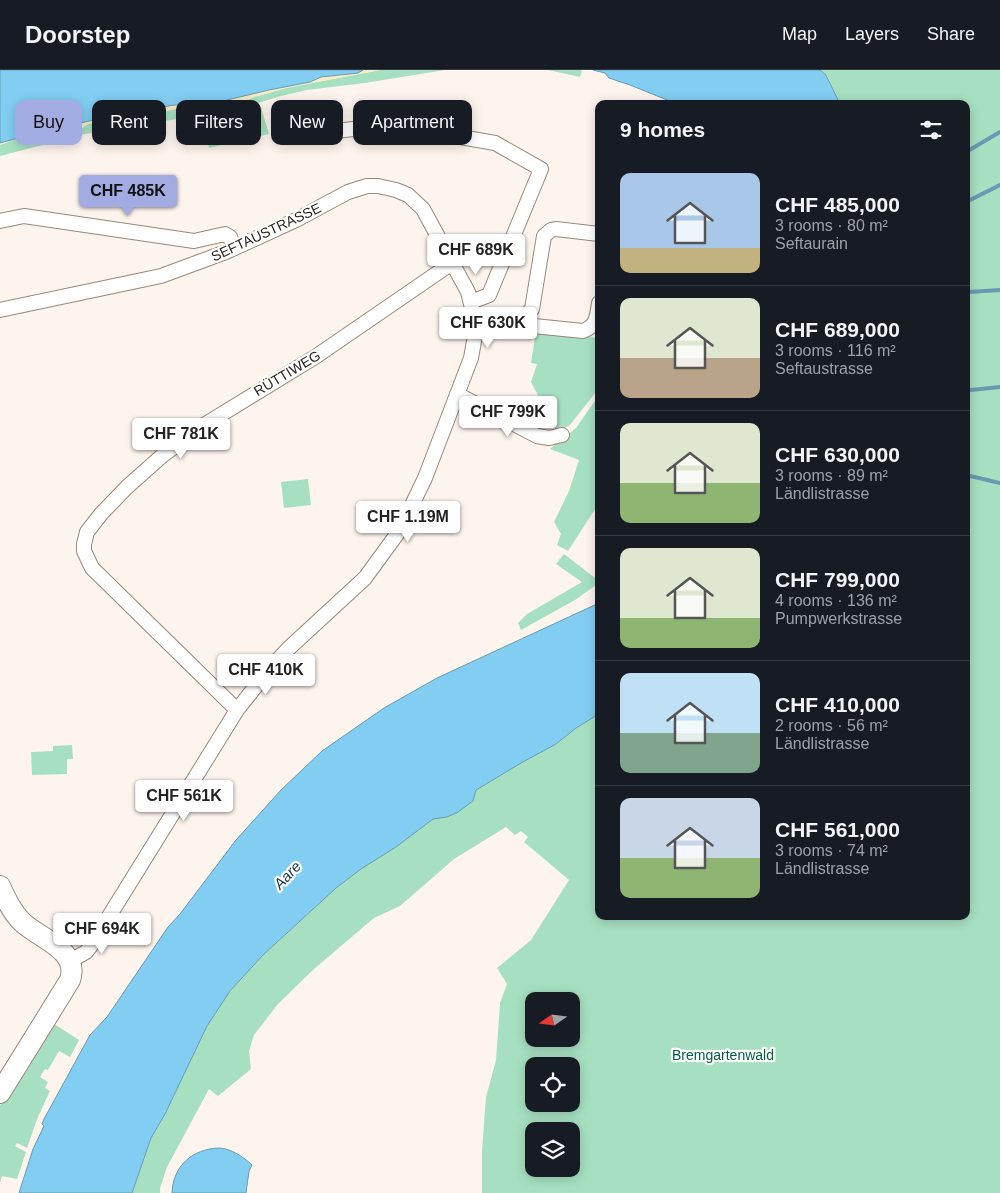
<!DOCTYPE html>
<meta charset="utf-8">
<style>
body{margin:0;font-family:Helvetica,sans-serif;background:#20242c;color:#f1f3f6;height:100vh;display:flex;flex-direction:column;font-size:19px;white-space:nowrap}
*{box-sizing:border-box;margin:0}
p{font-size:16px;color:#9ea1a6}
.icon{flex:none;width:28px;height:28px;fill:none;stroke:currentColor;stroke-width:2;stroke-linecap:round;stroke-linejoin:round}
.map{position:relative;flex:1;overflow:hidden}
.drawer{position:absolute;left:595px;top:30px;width:375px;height:820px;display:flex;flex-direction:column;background:#171b24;border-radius:10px;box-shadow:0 2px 12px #0003}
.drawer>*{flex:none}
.banner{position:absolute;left:15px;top:30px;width:475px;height:45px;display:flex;gap:10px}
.needle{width:32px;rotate:256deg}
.controls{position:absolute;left:525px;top:922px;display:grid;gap:10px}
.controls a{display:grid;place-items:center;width:55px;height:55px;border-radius:10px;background:#171b24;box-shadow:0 2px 12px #0003;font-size:25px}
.price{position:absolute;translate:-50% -42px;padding:0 11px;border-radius:5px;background:#fff;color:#222;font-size:16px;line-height:32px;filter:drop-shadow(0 1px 2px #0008)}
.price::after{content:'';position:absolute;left:50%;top:30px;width:15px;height:11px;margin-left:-8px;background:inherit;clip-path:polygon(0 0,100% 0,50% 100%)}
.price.current{background:#a2ace2;color:#111}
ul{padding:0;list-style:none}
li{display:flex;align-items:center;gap:15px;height:125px;padding:0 25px}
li+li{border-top:1px solid #363941}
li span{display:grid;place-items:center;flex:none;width:140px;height:100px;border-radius:10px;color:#555}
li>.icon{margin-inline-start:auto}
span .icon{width:60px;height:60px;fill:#fffc;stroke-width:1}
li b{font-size:21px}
h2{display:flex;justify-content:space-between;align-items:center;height:60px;padding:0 25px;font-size:21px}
.chip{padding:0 18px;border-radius:10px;background:#171b24;box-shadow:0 2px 12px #0003;font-size:18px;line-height:45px}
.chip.current{background:#a2ace2;color:#111}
header{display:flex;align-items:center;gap:30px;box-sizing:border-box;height:70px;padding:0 25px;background:#171b24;border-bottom:1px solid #363941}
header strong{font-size:24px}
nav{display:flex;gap:28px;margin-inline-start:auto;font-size:18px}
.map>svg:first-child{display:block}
.green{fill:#a6e0c1;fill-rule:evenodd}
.sand{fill:#f7edc7}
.water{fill:#82cef3;stroke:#689ab2}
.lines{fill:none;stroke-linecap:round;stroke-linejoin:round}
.stream{stroke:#689ab2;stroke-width:4}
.street-casing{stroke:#9c8677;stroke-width:16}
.secondary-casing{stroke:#9c8677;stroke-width:22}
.street{stroke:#fff;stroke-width:14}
.secondary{stroke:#fff;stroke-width:20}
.labels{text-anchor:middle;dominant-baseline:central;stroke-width:4.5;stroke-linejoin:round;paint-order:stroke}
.street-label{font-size:14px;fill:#2b221c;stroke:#fff}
.park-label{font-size:14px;fill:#00603e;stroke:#fff}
.water-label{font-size:15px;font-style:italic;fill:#103443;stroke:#fff}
</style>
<header>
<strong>Doorstep</strong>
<nav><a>Map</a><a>Layers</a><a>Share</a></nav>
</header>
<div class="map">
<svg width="1000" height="1123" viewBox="0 0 1000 1123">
<rect width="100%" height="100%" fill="#fef4ee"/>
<path class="green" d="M380,0H445L365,13L307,20L281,26L238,39L85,64L0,86V75L22,67H34L82,58L88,54L195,36L223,34L250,29L254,27L286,18Z
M548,0H580L582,1L580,7Z
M820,0H1000V1123H482V1080L486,1027L496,990L500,933L507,914L497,898L531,870L569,810L524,772L528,767L521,761L515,765L506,757L454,789L400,836L374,848L314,899L278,934L254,965L249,981L251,999L218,1026L209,1019L167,1097L160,1118V1123H132L151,1068L165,1044L207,956L224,929L239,911L263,885L336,818L361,799L396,777L433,749L446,747L473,731L476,720L521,693L556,674L576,658L599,644V846H966V34H840L827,5ZM534,931H571V969H534ZM534,996H571V1034H534ZM534,1061H571V1099H534Z
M261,37L269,64L209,78L202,51Z
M536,261L599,268V318L570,355L557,362L531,312L537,294L531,293Z
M599,325V433L568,481L557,475L561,464L554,452L569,421L579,390L550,379L576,358Z
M308,409L311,435L284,438L281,412Z
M564,484L599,511V513L575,530L521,560L518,553L527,544L582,512L556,494Z
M72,675L73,689H67V704L32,705L31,682L53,681V676Z
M51,952L79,970L70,987L59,981L48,1000L45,999L40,1007L48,1012L45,1018L50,1021L37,1049L27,1078L17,1073L15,1076L26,1082L17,1109L2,1106L0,1113V1036Z"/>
<path class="sand" d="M333,0H380L286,18L254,27L250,29L223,34L194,36L88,54L82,58L34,67H22L0,75V65Z"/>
<path class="water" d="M0,0H363L358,3L321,7L310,12L269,20L223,31L186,36C174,32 161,39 149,41C139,42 129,42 119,45C78,53 39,62 0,73Z
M593,0H820L826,5L840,34H677L630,15L609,8L605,3Z
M599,533V644L576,658L556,674L521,693L476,720L473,731L458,742L447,747L433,749L396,777L361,799L336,818L263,885L230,921L207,956L165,1044L151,1068L132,1123H19L33,1079L44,1056L42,1054L44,1049L90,965L107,947L168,857L180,844L236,770L281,720L322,681L384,638L437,608Z
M219,1078C232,1079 242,1086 252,1095L249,1101L246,1123H172C173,1096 192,1079 219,1078Z"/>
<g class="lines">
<path class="stream" d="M966,82L1000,62
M966,132L1000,115
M969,222L1000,220
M971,320L1000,317
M966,405L1000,413"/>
<g class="street-casing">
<path id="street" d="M303,65L370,57L432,62L495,73L541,99L489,225L471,232
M0,151L24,146L194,171L225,164L230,167L234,178
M0,240L161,206L226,182L296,150L348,122L367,116H378L396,120L408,125L423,139L468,222L475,250L476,260L471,288L425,408L400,460L365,508L288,579L272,596L237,640L90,877L86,882L70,891
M475,250L583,261C597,256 597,246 599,233
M518,253L532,239L544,166L551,160L556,159L599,164
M457,324L537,366L549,368L562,365
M237,640L92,498L84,481V474L87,462L101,444L127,417L163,385L204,355L315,287L452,193"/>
</g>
<g class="secondary-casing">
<path id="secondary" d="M0,816C6,829 12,842 22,852C40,869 80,880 70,910L0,1023"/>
</g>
<use href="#street" class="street"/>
<use href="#secondary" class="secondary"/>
</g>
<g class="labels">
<g class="street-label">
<text transform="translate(266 162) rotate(-25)">SEFTAUSTRASSE</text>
<text transform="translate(287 303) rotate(-31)">RÜTTIWEG</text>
</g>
<g class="park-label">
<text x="723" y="985">Bremgartenwald</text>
</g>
<g class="water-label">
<text transform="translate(287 805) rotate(-47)">Aare</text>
</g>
</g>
</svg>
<div class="controls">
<a><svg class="needle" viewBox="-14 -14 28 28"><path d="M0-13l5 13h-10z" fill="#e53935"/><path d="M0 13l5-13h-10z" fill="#9ea1a6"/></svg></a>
<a><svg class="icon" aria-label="locate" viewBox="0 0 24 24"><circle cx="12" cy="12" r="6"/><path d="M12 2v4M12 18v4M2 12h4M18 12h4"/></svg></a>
<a><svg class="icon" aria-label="layers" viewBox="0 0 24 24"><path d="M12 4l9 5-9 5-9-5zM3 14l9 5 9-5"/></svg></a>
</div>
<b class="price current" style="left:128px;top:147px">CHF 485K</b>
<b class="price" style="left:476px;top:206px">CHF 689K</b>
<b class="price" style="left:488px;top:279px">CHF 630K</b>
<b class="price" style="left:508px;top:368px">CHF 799K</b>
<b class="price" style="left:181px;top:390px">CHF 781K</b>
<b class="price" style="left:408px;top:473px">CHF 1.19M</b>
<b class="price" style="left:266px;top:626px">CHF 410K</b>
<b class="price" style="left:184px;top:752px">CHF 561K</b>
<b class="price" style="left:102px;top:885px">CHF 694K</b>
<div class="banner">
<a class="chip current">Buy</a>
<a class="chip">Rent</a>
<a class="chip">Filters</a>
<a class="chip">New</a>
<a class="chip">Apartment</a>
</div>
<section class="drawer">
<h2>9 homes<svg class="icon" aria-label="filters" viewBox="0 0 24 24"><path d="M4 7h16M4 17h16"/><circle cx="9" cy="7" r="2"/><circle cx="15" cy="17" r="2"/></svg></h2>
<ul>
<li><span style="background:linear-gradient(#a9c7e8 75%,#c2b280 0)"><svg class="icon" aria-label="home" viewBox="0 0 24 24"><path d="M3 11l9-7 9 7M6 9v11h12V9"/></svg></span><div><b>CHF 485,000</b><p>3 rooms · 80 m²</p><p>Seftaurain</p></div></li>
<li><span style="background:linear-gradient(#dfe7d0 60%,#b9a48a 0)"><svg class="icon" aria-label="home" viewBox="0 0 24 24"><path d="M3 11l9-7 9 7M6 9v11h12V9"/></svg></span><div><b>CHF 689,000</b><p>3 rooms · 116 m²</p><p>Seftaustrasse</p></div></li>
<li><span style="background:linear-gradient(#dfe7d0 60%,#8fb573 0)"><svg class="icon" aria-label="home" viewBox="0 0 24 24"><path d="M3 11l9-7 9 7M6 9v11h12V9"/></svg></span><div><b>CHF 630,000</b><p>3 rooms · 89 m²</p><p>Ländlistrasse</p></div></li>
<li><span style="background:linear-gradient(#dfe7d0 70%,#8fb573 0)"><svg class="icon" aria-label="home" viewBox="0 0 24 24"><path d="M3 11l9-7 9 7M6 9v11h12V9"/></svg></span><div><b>CHF 799,000</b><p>4 rooms · 136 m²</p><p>Pumpwerkstrasse</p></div></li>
<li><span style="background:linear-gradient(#bfe0f5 60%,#7fa58c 0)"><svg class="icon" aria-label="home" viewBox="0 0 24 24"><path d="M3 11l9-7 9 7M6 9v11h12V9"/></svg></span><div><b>CHF 410,000</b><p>2 rooms · 56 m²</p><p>Ländlistrasse</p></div></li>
<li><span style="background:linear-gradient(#c9d6e8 60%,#8fb573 0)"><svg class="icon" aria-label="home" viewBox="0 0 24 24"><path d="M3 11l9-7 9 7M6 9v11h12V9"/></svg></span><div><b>CHF 561,000</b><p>3 rooms · 74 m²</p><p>Ländlistrasse</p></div></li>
</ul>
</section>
</div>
